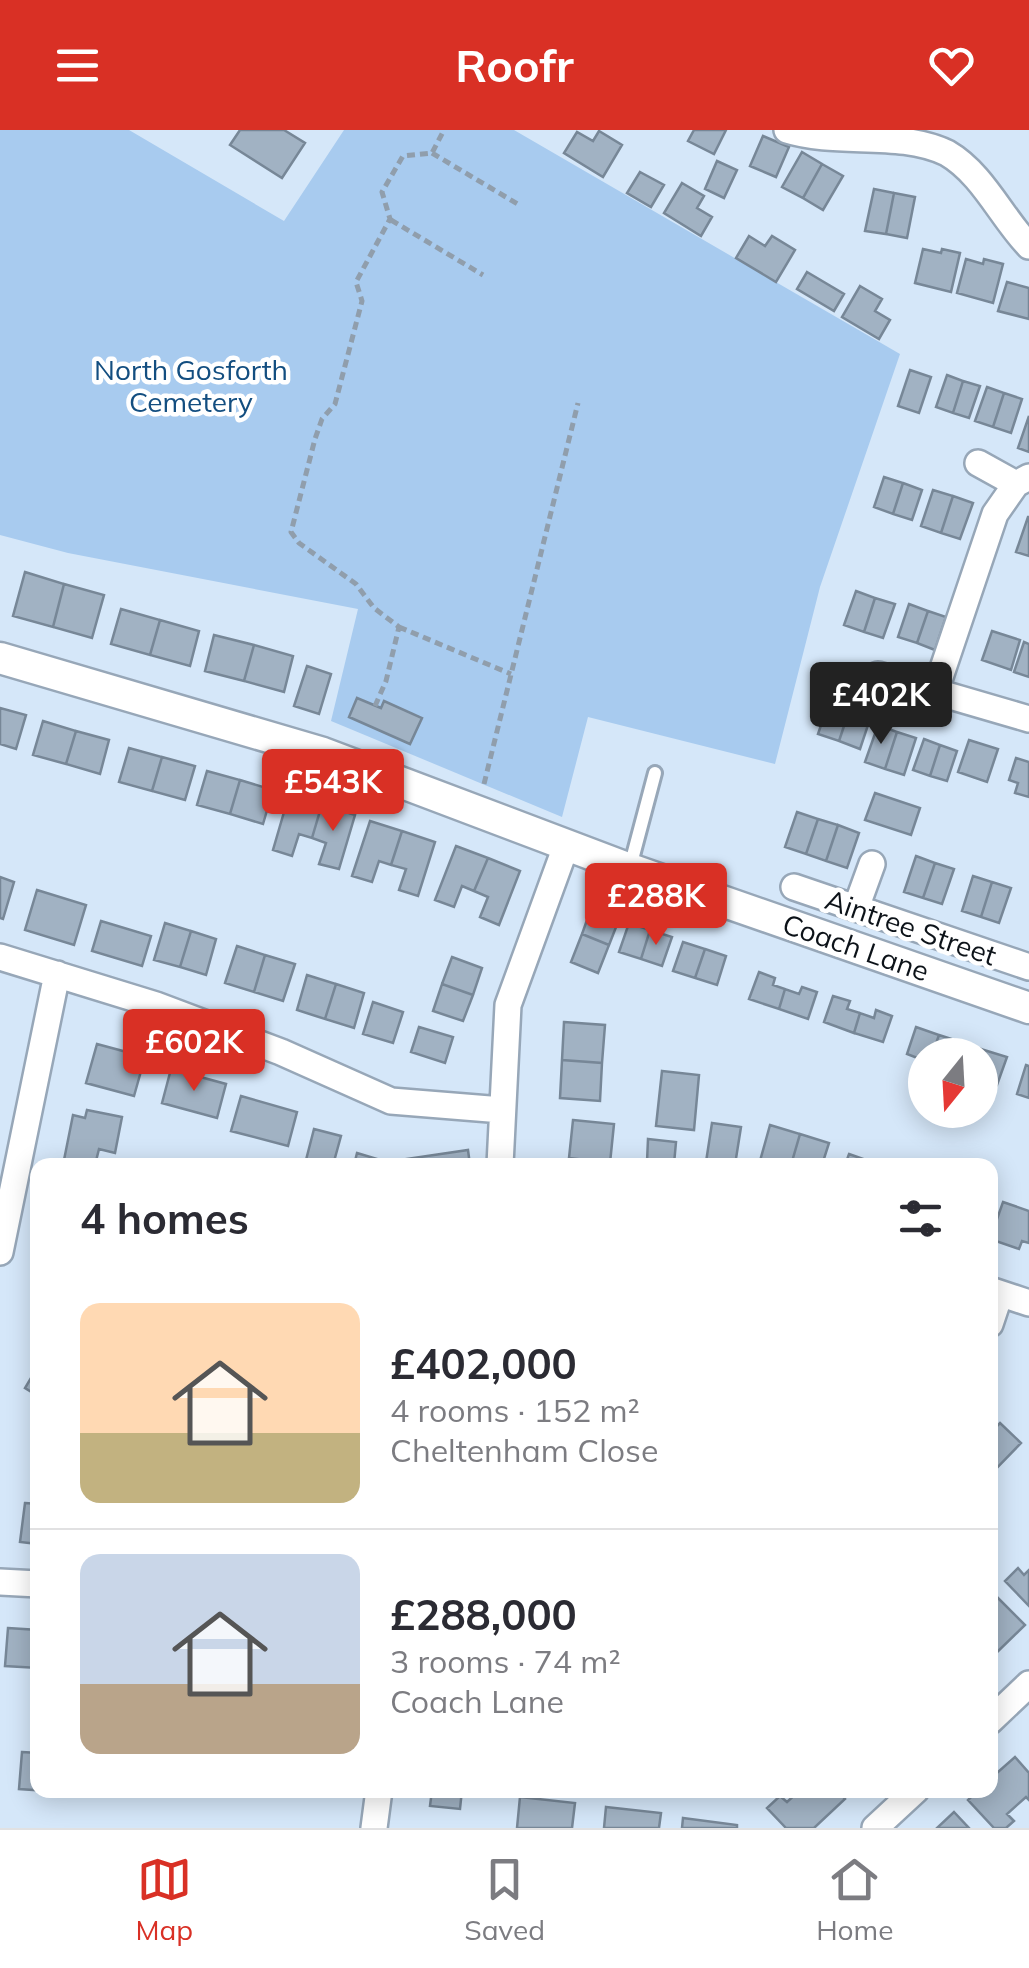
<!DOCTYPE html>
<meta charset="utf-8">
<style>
body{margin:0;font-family:Mulish,sans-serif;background:#f2f2f3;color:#2b2b33;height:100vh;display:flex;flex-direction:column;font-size:38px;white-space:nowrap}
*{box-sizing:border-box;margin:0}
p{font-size:32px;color:#7c7c81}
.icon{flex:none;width:55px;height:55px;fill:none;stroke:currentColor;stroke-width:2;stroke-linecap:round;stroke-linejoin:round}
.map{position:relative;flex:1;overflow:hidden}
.details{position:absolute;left:30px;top:1028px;width:968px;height:640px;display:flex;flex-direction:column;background:#fff;border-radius:20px;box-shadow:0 5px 25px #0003}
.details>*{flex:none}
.needle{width:65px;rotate:198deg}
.tools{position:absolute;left:908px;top:908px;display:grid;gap:20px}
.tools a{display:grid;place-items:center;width:90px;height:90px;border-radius:50%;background:#fff;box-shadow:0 5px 25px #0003;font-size:50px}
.price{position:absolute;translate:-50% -85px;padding:0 22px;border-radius:10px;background:#d93025;color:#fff;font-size:32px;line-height:65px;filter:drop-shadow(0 2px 5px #0008)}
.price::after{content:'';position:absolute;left:50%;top:60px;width:30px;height:22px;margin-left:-15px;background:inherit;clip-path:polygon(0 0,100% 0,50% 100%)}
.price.selected{background:#222;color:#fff}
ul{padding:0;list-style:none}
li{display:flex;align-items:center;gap:30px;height:250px;padding:0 50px}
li+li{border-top:2px solid #e1e1e2}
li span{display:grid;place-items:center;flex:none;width:280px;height:200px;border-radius:20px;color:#555}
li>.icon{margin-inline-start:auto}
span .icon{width:120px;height:120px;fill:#fffc;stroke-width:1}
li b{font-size:42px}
h2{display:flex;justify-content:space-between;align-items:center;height:120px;padding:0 50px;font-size:42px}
header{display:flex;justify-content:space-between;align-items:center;height:130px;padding:0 50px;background:#d93025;color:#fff;font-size:45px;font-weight:700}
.tabs{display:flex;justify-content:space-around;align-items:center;height:140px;border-top:2px solid #e1e1e2;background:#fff;font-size:28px;color:#7c7c81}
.tabs a{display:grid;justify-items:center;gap:5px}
.tabs .selected{color:#d93025}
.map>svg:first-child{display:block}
.green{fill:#a8cbef}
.building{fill:#a1b2c3;stroke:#778797;stroke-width:2.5}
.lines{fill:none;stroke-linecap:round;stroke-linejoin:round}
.service-casing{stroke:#97a7b8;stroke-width:18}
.minor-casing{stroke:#97a7b8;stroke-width:30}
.tertiary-casing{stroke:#97a7b8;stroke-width:35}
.path{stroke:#909eac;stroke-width:5;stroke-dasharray:8 5;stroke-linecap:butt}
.service{stroke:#fff;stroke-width:12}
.minor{stroke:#fff;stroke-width:25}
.tertiary{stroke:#fff;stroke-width:30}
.labels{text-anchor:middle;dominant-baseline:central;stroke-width:9;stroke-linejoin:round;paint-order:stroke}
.park-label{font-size:28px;fill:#134e80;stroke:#fff}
.street-label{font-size:28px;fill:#0c1218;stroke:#fff}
</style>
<header><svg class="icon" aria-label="menu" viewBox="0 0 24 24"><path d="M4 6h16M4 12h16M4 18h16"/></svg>Roofr<svg class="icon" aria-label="heart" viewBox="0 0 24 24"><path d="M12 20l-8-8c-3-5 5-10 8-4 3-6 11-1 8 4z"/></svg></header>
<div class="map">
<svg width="1029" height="1698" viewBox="0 0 1029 1698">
<rect width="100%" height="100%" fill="#d5e7f9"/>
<path class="green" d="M0,0H129L284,91L344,0H514L900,224L820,457L775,634L588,587L562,687L331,591L358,479L68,423L0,405Z"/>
<path class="building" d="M240,0H284L305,13L282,48L230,15Z
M694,0H726L714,24L688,11Z
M599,1L622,15L603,47L564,23L577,2L593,11Z
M763,6L789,17L776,47L750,36Z
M802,22L822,34L803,68L782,57Z
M717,31L737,40L724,68L705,59Z
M822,34L843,46L823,80L803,68Z
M640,42L664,55L651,77L627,63Z
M682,53L704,66L697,78L712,87L701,106L664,83Z
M874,59L894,63L886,104L865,101Z
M894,63L915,67L907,108L886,104Z
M749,106L765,116L772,106L795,120L776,152L736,128Z
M923,119L941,123L942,119L960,123L951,162L915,153Z
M966,129L983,134L984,129L1003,134L993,173L957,163Z
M807,142L844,164L834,181L797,159Z
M1007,152L1029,158V189L998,181Z
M860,156L882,169L875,181L890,190L879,209L842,187Z
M910,240L931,247L919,283L898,276Z
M947,245L963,251L953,283L936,277Z
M963,251L980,256L969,288L953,283Z
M987,257L1004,263L993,297L975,291Z
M1004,263L1022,269L1011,303L993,297Z
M1029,286V322L1018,318Z
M884,347L903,353L893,384L874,377Z
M903,353L922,360L912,390L893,384Z
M933,360L953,366L941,403L921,396Z
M953,366L973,373L960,409L941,403Z
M1028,387H1029V426L1016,422Z
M25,442L64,454L53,497L13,486Z
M64,454L104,465L92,508L53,497Z
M856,461L875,468L864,502L844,495Z
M875,468L895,474L883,508L864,502Z
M909,474L928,481L917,513L898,507Z
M121,479L160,490L150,525L111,514Z
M928,481L946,487L935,520L917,513Z
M160,490L199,501L190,536L150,525Z
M992,501L1020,510L1011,540L982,530Z
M214,505L254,515L244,551L205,541Z
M1024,512L1029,514V547L1014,542Z
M254,515L293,526L284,562L244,551Z
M307,536L331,544L319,584L294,576Z
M357,568L381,578L384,571L422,588L410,614L349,587Z
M830,569L851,575L839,611L818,604Z
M851,575L872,583L860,619L839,611Z
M0,578L26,585L16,619L0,614Z
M43,591L76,601L66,634L33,625Z
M878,595L897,602L885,639L865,632Z
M76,601L109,610L100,644L66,634Z
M897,602L916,608L904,645L885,639Z
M924,609L940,615L930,646L913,640Z
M969,610L998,619L987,652L958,642Z
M940,615L957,621L947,651L930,646Z
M129,618L162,627L152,661L119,652Z
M162,627L195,636L185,670L152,661Z
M1016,628L1029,632V667L1015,663L1018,653L1009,650Z
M207,641L240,650L230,684L197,675Z
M240,650L273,660L263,694L230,684Z
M875,663L920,678L911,705L865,690Z
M289,665L322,674L312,708L299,704L292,726L273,720Z
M322,674L355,685L339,739L319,734L326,713L312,708Z
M797,682L818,689L806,724L785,717Z
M818,689L838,695L826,731L806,724Z
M370,691L402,701L391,735L379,731L372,752L352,746Z
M838,695L859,703L847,738L826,731Z
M402,701L435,712L418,766L399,760L406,739L391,735Z
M456,716L488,728L474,761L462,756L454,777L435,770Z
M916,726L935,733L923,768L904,762Z
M488,728L520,741L499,795L480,787L488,767L474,761Z
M935,733L954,739L942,774L923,768Z
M973,746L992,752L981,787L962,781Z
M0,747L14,752L3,789L0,788Z
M992,752L1011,758L999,793L981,787Z
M37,760L86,775L74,815L25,800Z
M592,776L620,787L609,815L582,804Z
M101,791L151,806L142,836L92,821Z
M165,793L191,801L180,837L154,830Z
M629,793L650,800L641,829L619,822Z
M650,800L672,807L662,836L641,829Z
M191,801L216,809L206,845L180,837Z
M582,804L609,815L598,843L571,832Z
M683,812L705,819L695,848L673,841Z
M237,816L265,825L254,862L225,853Z
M705,819L726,826L717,855L695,848Z
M265,825L295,834L283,871L254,862Z
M452,827L482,838L473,865L442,854Z
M759,842L775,848L773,855L785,859L779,879L749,869Z
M307,845L336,854L325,889L297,880Z
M336,854L364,863L354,898L325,889Z
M442,854L473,865L463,891L433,881Z
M802,857L817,862L808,889L779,879L785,859L799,864Z
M833,866L850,871L847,879L860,883L854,903L824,892Z
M373,872L403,882L393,913L363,904Z
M876,880L892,886L883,912L854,903L860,883L874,888Z
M564,892L605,895L602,933L562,930Z
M419,897L453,907L445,933L411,922Z
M916,897L939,905L932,925H925V931L907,924Z
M939,905L961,912L957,925H932Z
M961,912L984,920L980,932V925H957Z
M97,914L145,927L134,966L86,953Z
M984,920L1007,927L997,955L980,949V932Z
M562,930L602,933L600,971L560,968Z
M1026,935L1029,936V968L1017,964Z
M171,939L226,954L217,988L162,973Z
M662,941L699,945L694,1000L656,996Z
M241,966L297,982L288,1016L231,1001Z
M87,980L122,987L115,1023L99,1019L95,1035H63L73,985L85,988Z
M573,990L614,994L610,1033L569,1028Z
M712,993L741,997L735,1035L706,1032Z
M770,995L800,1004L791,1035H774L760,1031Z
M314,999L341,1006L333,1035L306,1030Z
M800,1004L829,1013L822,1035H791Z
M648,1009L676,1012L674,1034L647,1032Z
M468,1020L470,1035H394L393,1031Z
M357,1023L384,1031L383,1035H354Z
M849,1024L880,1035H845Z
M1003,1072L1029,1081V1113L1022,1111L1019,1119L990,1109Z
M38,1236V1266L25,1258Z
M1000,1293L1021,1313L990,1345V1303Z
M25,1373L38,1374V1414L20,1412Z
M1018,1438L1024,1445L1029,1440V1476L1005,1451Z
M992,1462L1025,1495L990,1529V1464Z
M8,1498L38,1500V1538L5,1536Z
M22,1622L38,1623V1660H79L78,1663L19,1659Z
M1015,1627L1029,1643V1670L1026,1667L1007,1684L1014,1691L1006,1698H994L968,1670L978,1660H990V1649Z
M432,1660H462L460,1679L430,1676Z
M800,1660H837L845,1669L814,1698H786L767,1678L780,1666L787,1672Z
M520,1667L575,1673L572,1698H517Z
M606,1677L661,1683L659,1698H604Z
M954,1682L969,1698H937Z
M683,1688L737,1695V1698H682Z"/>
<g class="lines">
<g class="service-casing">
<path id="service" d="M630,737L655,643"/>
</g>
<g class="minor-casing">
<path id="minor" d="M787,0C838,16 899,0 947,23C983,44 1001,87 1029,116
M978,333L1016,354
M878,545L1029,589
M935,562L995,384L1016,354L1029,347
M794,757L1029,837
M856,778L872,734
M0,827L156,875L281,922L391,971L502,980
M500,1035L508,875L566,716
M0,1122L57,844
M990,1160L1029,1173
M990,1194L1000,1164
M0,1452L38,1454
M990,1591L1029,1554
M374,1698L379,1660
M875,1698L916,1660"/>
</g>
<g class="tertiary-casing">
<path id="tertiary" d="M0,528L323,623L630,739L1029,878"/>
</g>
<path class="path" d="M432,23L521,76
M391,90L483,145
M399,497L511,544
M375,576L386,551L399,497L374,478L356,454L299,413L291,402L315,309L322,289L335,274L362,171L356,152L390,89L382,62L403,26L432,23L444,0
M484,654L578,273"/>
<use href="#service" class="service"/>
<use href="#minor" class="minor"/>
<use href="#tertiary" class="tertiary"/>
</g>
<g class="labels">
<g class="park-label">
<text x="191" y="239">North Gosforth<tspan x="191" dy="32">Cemetery</tspan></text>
</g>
<g class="street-label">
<text transform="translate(911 797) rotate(19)">Aintree Street</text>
<text transform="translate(856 817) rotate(19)">Coach Lane</text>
</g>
</g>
</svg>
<div class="tools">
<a><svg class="needle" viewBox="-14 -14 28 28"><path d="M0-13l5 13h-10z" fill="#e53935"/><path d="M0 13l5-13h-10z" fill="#7c7c81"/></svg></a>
</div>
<b class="price selected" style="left:881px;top:617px">£402K</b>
<b class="price" style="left:333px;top:704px">£543K</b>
<b class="price" style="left:656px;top:818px">£288K</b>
<b class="price" style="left:194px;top:964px">£602K</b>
<section class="details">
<h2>4 homes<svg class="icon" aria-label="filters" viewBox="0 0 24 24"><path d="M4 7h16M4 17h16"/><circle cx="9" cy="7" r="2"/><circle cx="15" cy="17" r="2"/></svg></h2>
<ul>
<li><span style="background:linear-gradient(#ffd9b3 65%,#c2b280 0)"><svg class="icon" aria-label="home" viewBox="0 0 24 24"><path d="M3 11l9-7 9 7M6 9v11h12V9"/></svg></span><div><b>£402,000</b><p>4 rooms · 152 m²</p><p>Cheltenham Close</p></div></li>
<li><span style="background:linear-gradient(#c9d6e8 65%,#b9a48a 0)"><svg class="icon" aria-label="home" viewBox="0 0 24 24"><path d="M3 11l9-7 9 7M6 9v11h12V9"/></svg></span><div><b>£288,000</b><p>3 rooms · 74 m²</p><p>Coach Lane</p></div></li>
</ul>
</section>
</div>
<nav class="tabs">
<a class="selected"><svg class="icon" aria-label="map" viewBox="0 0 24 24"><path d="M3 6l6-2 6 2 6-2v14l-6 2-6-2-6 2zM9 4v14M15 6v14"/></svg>Map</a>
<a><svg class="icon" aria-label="saved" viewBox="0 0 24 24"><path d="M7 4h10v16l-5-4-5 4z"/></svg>Saved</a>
<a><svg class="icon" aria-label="home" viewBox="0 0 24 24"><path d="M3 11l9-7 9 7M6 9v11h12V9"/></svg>Home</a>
</nav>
